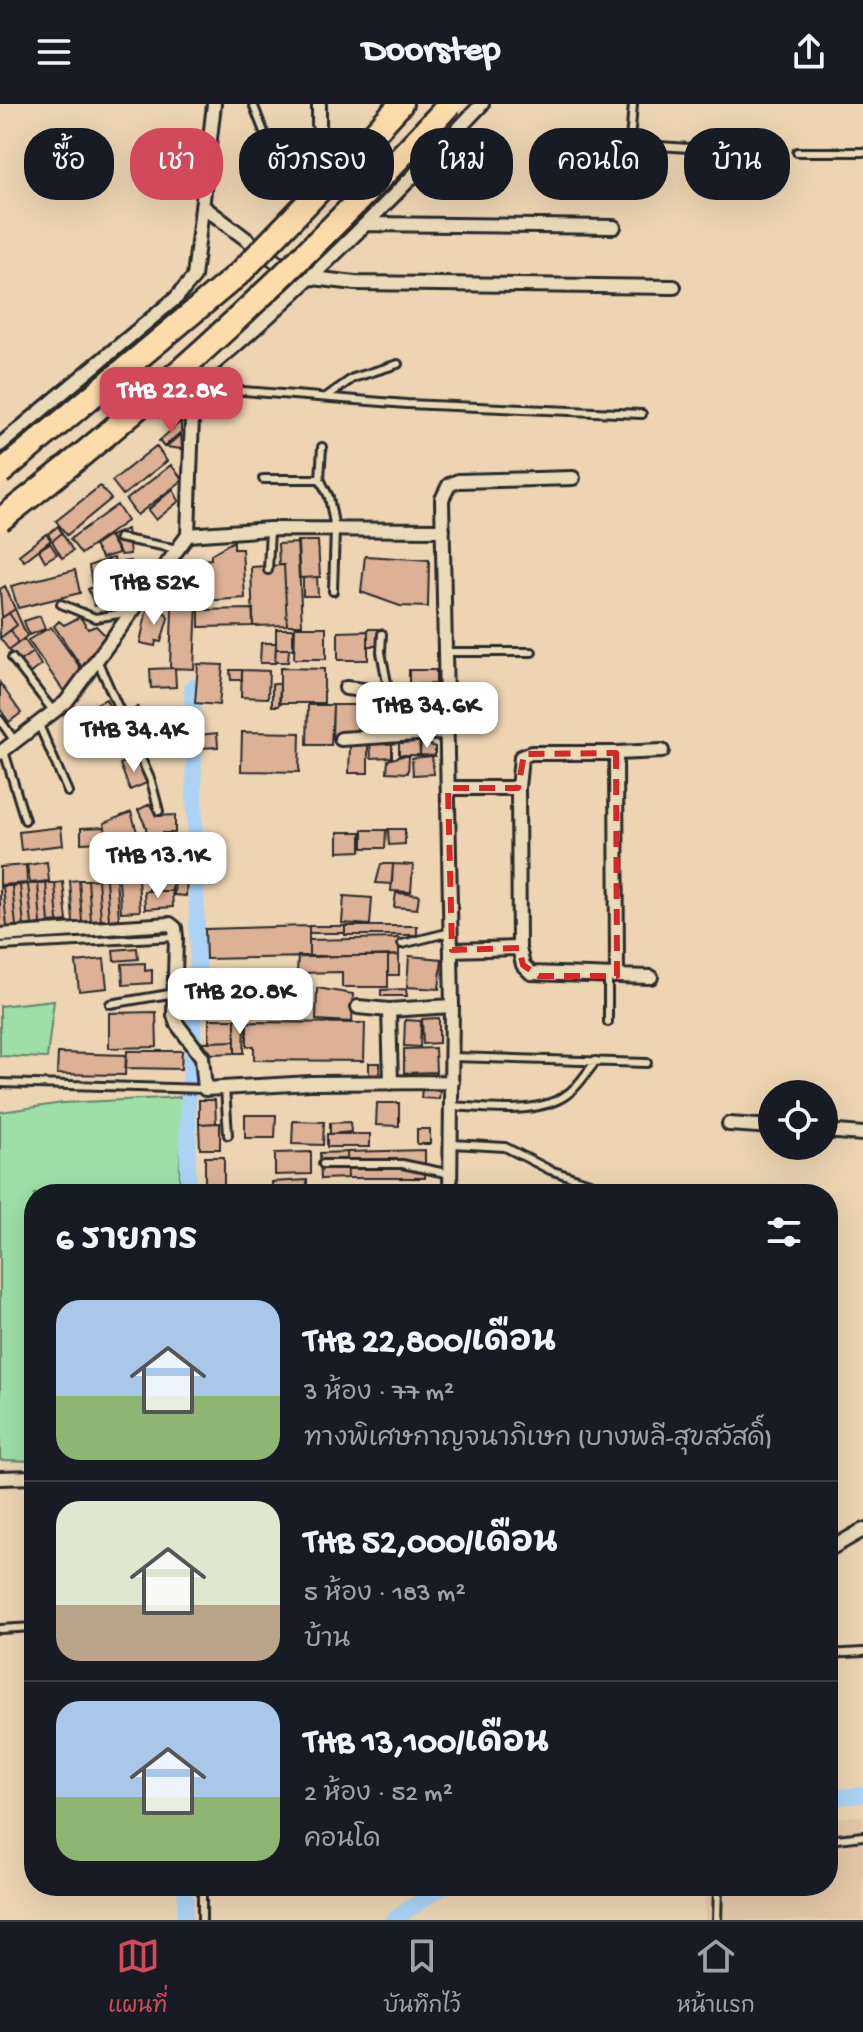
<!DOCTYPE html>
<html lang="th">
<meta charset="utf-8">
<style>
body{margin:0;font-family:"Gochi Hand","Playpen Sans Thai",sans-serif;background:#20242c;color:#f1f3f6;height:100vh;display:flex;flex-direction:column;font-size:30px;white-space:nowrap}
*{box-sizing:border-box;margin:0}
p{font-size:26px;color:#9ea1a6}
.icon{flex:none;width:44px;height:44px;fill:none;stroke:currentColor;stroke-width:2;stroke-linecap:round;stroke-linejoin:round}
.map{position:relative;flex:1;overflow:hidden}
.sheet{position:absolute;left:24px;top:1080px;width:814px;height:712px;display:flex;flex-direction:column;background:#171b24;border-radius:32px;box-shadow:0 8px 32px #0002}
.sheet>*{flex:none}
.banner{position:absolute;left:24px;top:24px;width:816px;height:72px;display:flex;gap:16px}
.fabs{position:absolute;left:758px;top:976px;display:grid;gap:16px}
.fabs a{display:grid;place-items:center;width:80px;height:80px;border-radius:50%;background:#171b24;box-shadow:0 8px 32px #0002;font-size:40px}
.price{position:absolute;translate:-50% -68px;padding:0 18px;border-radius:16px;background:#fff;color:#222;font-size:26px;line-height:52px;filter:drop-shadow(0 2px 4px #0008)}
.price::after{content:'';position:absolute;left:50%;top:48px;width:24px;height:18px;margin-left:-12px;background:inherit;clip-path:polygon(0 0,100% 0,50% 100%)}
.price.selected{background:#d1495b;color:#fff}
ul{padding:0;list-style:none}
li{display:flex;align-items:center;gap:24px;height:200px;padding:0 32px}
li+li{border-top:2px solid #363941}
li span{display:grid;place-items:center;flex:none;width:224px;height:160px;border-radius:24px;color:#555}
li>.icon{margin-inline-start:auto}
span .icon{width:96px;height:96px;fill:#fffc;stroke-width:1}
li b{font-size:34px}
h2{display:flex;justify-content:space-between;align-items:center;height:96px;padding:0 32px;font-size:34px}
.tag{padding:0 28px;border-radius:32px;background:#171b24;box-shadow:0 8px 32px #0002;font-size:28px;line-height:72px}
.tag.selected{background:#d1495b;color:#fff}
header{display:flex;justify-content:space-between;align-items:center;height:104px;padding:0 32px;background:#171b24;font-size:36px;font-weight:700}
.menu{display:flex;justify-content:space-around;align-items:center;height:112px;border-top:2px solid #363941;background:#171b24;font-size:22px;color:#9ea1a6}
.menu a{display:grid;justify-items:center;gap:4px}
.menu .selected{color:#d1495b}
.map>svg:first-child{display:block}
.built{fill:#e4c7a7}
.green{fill:#9edfa8;stroke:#64856a;stroke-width:2}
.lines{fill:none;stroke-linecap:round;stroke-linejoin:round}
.canal{stroke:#acd3f6;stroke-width:16}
.building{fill:#ddb196;stroke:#2b2b2b;stroke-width:2}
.lane-casing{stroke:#2b2b2b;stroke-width:12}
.street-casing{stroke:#2b2b2b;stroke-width:18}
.highway-casing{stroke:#2b2b2b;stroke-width:28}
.lane{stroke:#ebdab7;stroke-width:6}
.street{stroke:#ebdab7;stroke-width:12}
.highway{stroke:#fddcac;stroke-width:22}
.highway-bridge-casing{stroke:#2b2b2b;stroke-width:28;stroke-linecap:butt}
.highway-bridge{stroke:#fddcac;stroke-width:22}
.marked{fill:none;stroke:#d62828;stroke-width:6;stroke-dasharray:16 10;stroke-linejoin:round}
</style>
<header><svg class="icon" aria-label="menu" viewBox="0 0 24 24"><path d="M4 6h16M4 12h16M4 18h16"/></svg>Doorstep<svg class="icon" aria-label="share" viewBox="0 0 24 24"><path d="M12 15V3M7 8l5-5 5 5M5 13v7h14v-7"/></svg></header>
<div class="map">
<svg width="863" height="1816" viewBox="0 0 863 1816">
<rect width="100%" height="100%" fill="#edd5b3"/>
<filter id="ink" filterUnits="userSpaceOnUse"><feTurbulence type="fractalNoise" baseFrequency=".0125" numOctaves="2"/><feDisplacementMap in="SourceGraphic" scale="16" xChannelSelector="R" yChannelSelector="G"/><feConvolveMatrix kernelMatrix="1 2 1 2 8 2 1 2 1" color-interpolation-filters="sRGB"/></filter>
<g filter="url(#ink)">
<path class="built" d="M863,1711V1816H705V1782H828V1715Z"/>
<path class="green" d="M54,896L47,954L0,952V902Z
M183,993L179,1090H34V1357L0,1356V1008L63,999Z"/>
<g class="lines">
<path class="canal" d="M188,1090V1002L198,870L192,583
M828,1694L863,1691
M184,1816L186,1782
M393,1816L444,1782"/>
</g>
<path class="building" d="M181,317V328L164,343L159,337Z
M181,330L182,345L166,343Z
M156,342L167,357L123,391L112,377Z
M171,361L183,376L137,411L126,396Z
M100,382L111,395L67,431L56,417Z
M173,385L179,397L156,416L148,406Z
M117,401L127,417L81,450L70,435Z
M58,422L62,429L52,437L48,430Z
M127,425L130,450L121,451L110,432Z
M62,429L73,447L62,454L52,437Z
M46,430L51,436L24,457L19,451Z
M109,432L119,449L102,454L94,442Z
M234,437V445H242L245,494L204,497L202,456L211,455V450Z
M297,437H318L320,473L299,474Z
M50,439L57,450L45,457L39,446Z
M298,439L302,521H287L284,461H279L278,440Z
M365,452L429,456L428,503L400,502L361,488Z
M114,454L115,459L130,457L131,470L110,473L108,455Z
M107,455L111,477L92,480L89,462Z
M284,461L287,521L253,522L251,463Z
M75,466L80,489L18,504L11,482Z
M317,473L318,492H303V474Z
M173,476L198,477L194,565L170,564Z
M106,478L113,495L95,502L88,485Z
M5,482L15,505L2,514L0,485Z
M15,505L27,532L18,539L11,526L17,521L9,509Z
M147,505L166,509L168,514L161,538L156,537L155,542L140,539Z
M253,505V522L199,523V506Z
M9,509L17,521L0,534V515Z
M40,512L45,525L29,531L24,517Z
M80,513L88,525L96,522L108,534L83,565L54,522L59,517L64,521Z
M51,523L82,566L65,589L28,536Z
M295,523H326V555H294Z
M276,525H293V545H276Z
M368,525H381V542H368Z
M11,526L18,539L9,546L0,534Z
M368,527V556H338V528Z
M24,535L33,548L18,558L9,546Z
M261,539H276L275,559H260Z
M276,545H289L288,558H275Z
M33,548L41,561L29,570L20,557Z
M198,560L223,561L219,601L195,599Z
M175,564L176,583L151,584L150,565Z
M280,564L324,565V599H280Z
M230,566H242V576H231Z
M242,566L269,567L268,594L241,593Z
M409,566H436V581L409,582Z
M0,579L21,609L9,618L0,605Z
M272,580H280L279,602H272Z
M393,590L417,591V602L392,601Z
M106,595L113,610L97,618L90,603Z
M380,600L379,622H358V601Z
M308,601H333L331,641H307Z
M333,601H358V633L332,634Z
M394,601H420V623H394Z
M420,601H435V623H420Z
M137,603L148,615L136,626L125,613Z
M173,608L185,621L173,632L160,620Z
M150,616L171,640L164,645L160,641L152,648L140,636L144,631L139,626Z
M242,628L300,629L299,668L241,667Z
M217,629L218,643L199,644L198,631Z
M399,632H419L420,651H399Z
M392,635V653L371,654L370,636Z
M421,637L435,643V652L420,651Z
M350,641H368V669H349Z
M402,652H409L408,669L387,668L388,656Z
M432,652L434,670L413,671L412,654Z
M137,653L147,679L130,686L120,660Z
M150,700L156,712L175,711V729H162V739L147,740L146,723L138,706Z
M131,708L138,731L135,737L108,739L104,719Z
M61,723L63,741L21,746L19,728Z
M105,723L106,738L81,739V724Z
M388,725H405V740L389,741Z
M363,726H386L385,744H363Z
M338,728H361V747L338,748Z
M187,743L189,767L145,770L144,746Z
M144,749V767L114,768V750Z
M47,758L49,777L30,779L27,761Z
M381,760H393L392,780L376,779Z
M393,760L413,761L411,788L391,787Z
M26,761L27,779L0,781V763Z
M187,768L186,792L174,791L175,769Z
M172,771V787H149V772Z
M138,773L140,807L121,808L119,774Z
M116,774L119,815L109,816L106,775Z
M98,775L101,816L91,817L88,776Z
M98,775H106L109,816H101Z
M79,776L82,818H73L70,777Z
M79,776H88L91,817L82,818Z
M63,778L67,817L58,818L55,779Z
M46,779L49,819L41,820L38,780Z
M46,779H55L58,818L49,819Z
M28,780L32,821L24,822L20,781Z
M28,780H38L41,820L32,821Z
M20,781L24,822H16L12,782Z
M3,782L7,823L0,824V783Z
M3,782H12L16,822L7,823Z
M144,787H172L173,803L145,805Z
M396,789L419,791L417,805L394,803Z
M344,792L372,794L370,821L342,819Z
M309,822V853L206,855L205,825Z
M309,822H345V829H309Z
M345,822H417V831H345Z
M399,834V851L309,853V836Z
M137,844L138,855L114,857L113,846Z
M399,851V871H388V852Z
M298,852H388V883H342V868L297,869Z
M409,852L442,855L439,885L407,883Z
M104,855L107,884L79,887L76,858Z
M145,859V867L152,866V879L123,881L122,860Z
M215,868H238V882L215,881Z
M244,884H264V906H244Z
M317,884L353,890L352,918L316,916Z
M406,885L407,892H381V886Z
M237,887L238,905H212V888Z
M156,908L157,943L109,944V909Z
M439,914V939L423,940L422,915Z
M209,915H235V937L209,938Z
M235,915L245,916L244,949H235Z
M405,916L421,917L420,943L404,942Z
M247,918L365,919L364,957L254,956V942H247Z
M235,937V949L212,950L202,938Z
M435,944L436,968L404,969V945Z
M127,947H182L181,965L126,964Z
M58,949L126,951L125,971L57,970Z
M369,959H380V971H369Z
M422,985L440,987L439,995L421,994Z
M199,996H215L216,1019L199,1020Z
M377,999H399V1022L376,1021Z
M245,1011H276L275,1034H245Z
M293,1017L324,1018L323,1041L292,1040Z
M350,1018L351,1028L330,1030V1019Z
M220,1019V1045H200L199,1020Z
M417,1025H430V1040H417Z
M327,1030H370V1043H327Z
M425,1046V1074H348L347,1048Z
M311,1048V1070L275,1071V1049Z
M347,1048L348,1074L321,1075L320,1049Z
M205,1053H224V1090H205Z
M307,1076V1090H272V1078Z"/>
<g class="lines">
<g class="lane-casing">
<path id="lane" d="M253,0L264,28
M629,40L749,48
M797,48H863
M627,73L633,0
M193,283L407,300L642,310
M326,293L353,274L398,260
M322,343L320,375L329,393L335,425L333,487
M263,375H320
M119,434L178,445
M268,466L270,425
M116,478L149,482
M61,500L95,514L130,508
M382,530L381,548L389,589
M445,548H532
M12,554L54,608
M98,558L151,677L159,707
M0,616L14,636
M39,621L68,688
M4,647L25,716
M402,840L451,828
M0,842L176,833
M608,871V918
M110,900L175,889
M453,953L647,959
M0,979L205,985
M225,984L228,1031
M452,1002C485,1004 533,1011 563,993C577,985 586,969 596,957
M452,1040L505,1043L550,1066L623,1090
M323,1060H402L451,1070
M0,1525L34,1523
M828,1550L863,1548
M828,1736L863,1732
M202,1782V1816
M717,1816L718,1782"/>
</g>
<g class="street-casing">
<path id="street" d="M319,0V21
M204,103L291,169
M368,120L614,123
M313,174L355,179L674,183
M0,341L176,194L194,173L214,0
M443,426L270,425L188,431L193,283L203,269C303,186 393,94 482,0
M346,584L389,589L446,588
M341,635L446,628
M0,649L66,598L188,431
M616,649L617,872L531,869L523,861L519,844L518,684L521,653L531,649Z
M616,649L662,647
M448,684H518
M0,831L170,820L175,824L176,833L174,911L177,920L202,953L205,985L311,979L452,978
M452,846L519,844
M617,872L651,873
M358,903L389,906L452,902
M389,906L391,979
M729,1020L772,1023
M824,1027L863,1030
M450,1090L452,902L442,395L449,381L458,377L573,374
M0,1374L34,1373
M828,1446L863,1426"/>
</g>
<g class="highway-casing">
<path id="highway" d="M368,36L401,0"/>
</g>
<use href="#lane" class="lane"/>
<use href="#street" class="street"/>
<use href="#highway" class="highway"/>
<g class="highway-bridge-casing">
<path id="highway-bridge" d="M0,369L240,169L368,36
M0,416C163,291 311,151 450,0"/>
</g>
<use href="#highway-bridge" class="highway-bridge"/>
</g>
</g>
<path class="marked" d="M616,649L617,872H539L523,861L519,844L452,846L448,684H518L524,650Z"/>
</svg>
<div class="fabs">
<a><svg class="icon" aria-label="locate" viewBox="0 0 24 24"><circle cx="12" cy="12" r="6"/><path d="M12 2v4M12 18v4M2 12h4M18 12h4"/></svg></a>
</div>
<b class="price selected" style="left:171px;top:331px">THB 22.8K</b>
<b class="price" style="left:154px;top:523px">THB 52K</b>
<b class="price" style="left:427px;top:646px">THB 34.6K</b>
<b class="price" style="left:134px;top:670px">THB 34.4K</b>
<b class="price" style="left:158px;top:796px">THB 13.1K</b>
<b class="price" style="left:240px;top:932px">THB 20.8K</b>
<div class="banner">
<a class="tag">ซื้อ</a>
<a class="tag selected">เช่า</a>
<a class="tag">ตัวกรอง</a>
<a class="tag">ใหม่</a>
<a class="tag">คอนโด</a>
<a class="tag">บ้าน</a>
</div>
<section class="sheet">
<h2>6 รายการ<svg class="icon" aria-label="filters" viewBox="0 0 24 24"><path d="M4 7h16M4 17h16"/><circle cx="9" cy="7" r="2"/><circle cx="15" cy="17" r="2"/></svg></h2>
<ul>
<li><span style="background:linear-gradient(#a9c7e8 60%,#8fb573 0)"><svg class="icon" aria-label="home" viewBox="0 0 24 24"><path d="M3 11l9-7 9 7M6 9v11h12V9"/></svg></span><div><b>THB 22,800/เดือน</b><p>3 ห้อง · 77 m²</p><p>ทางพิเศษกาญจนาภิเษก (บางพลี-สุขสวัสดิ์)</p></div></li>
<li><span style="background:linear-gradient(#dfe7d0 65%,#b9a48a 0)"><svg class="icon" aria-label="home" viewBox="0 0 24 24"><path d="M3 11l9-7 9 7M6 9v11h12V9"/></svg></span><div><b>THB 52,000/เดือน</b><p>5 ห้อง · 183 m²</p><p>บ้าน</p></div></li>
<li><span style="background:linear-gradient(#a9c7e8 60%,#8fb573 0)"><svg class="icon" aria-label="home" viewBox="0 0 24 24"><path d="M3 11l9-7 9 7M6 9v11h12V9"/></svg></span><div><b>THB 13,100/เดือน</b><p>2 ห้อง · 52 m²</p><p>คอนโด</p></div></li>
</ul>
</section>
</div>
<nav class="menu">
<a class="selected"><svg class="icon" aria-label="map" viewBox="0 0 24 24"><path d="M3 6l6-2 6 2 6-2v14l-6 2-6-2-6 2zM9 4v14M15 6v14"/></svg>แผนที่</a>
<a><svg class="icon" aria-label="saved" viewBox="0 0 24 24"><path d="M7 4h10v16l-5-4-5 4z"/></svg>บันทึกไว้</a>
<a><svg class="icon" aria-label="home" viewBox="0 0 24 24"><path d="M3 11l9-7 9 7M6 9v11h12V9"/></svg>หน้าแรก</a>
</nav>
